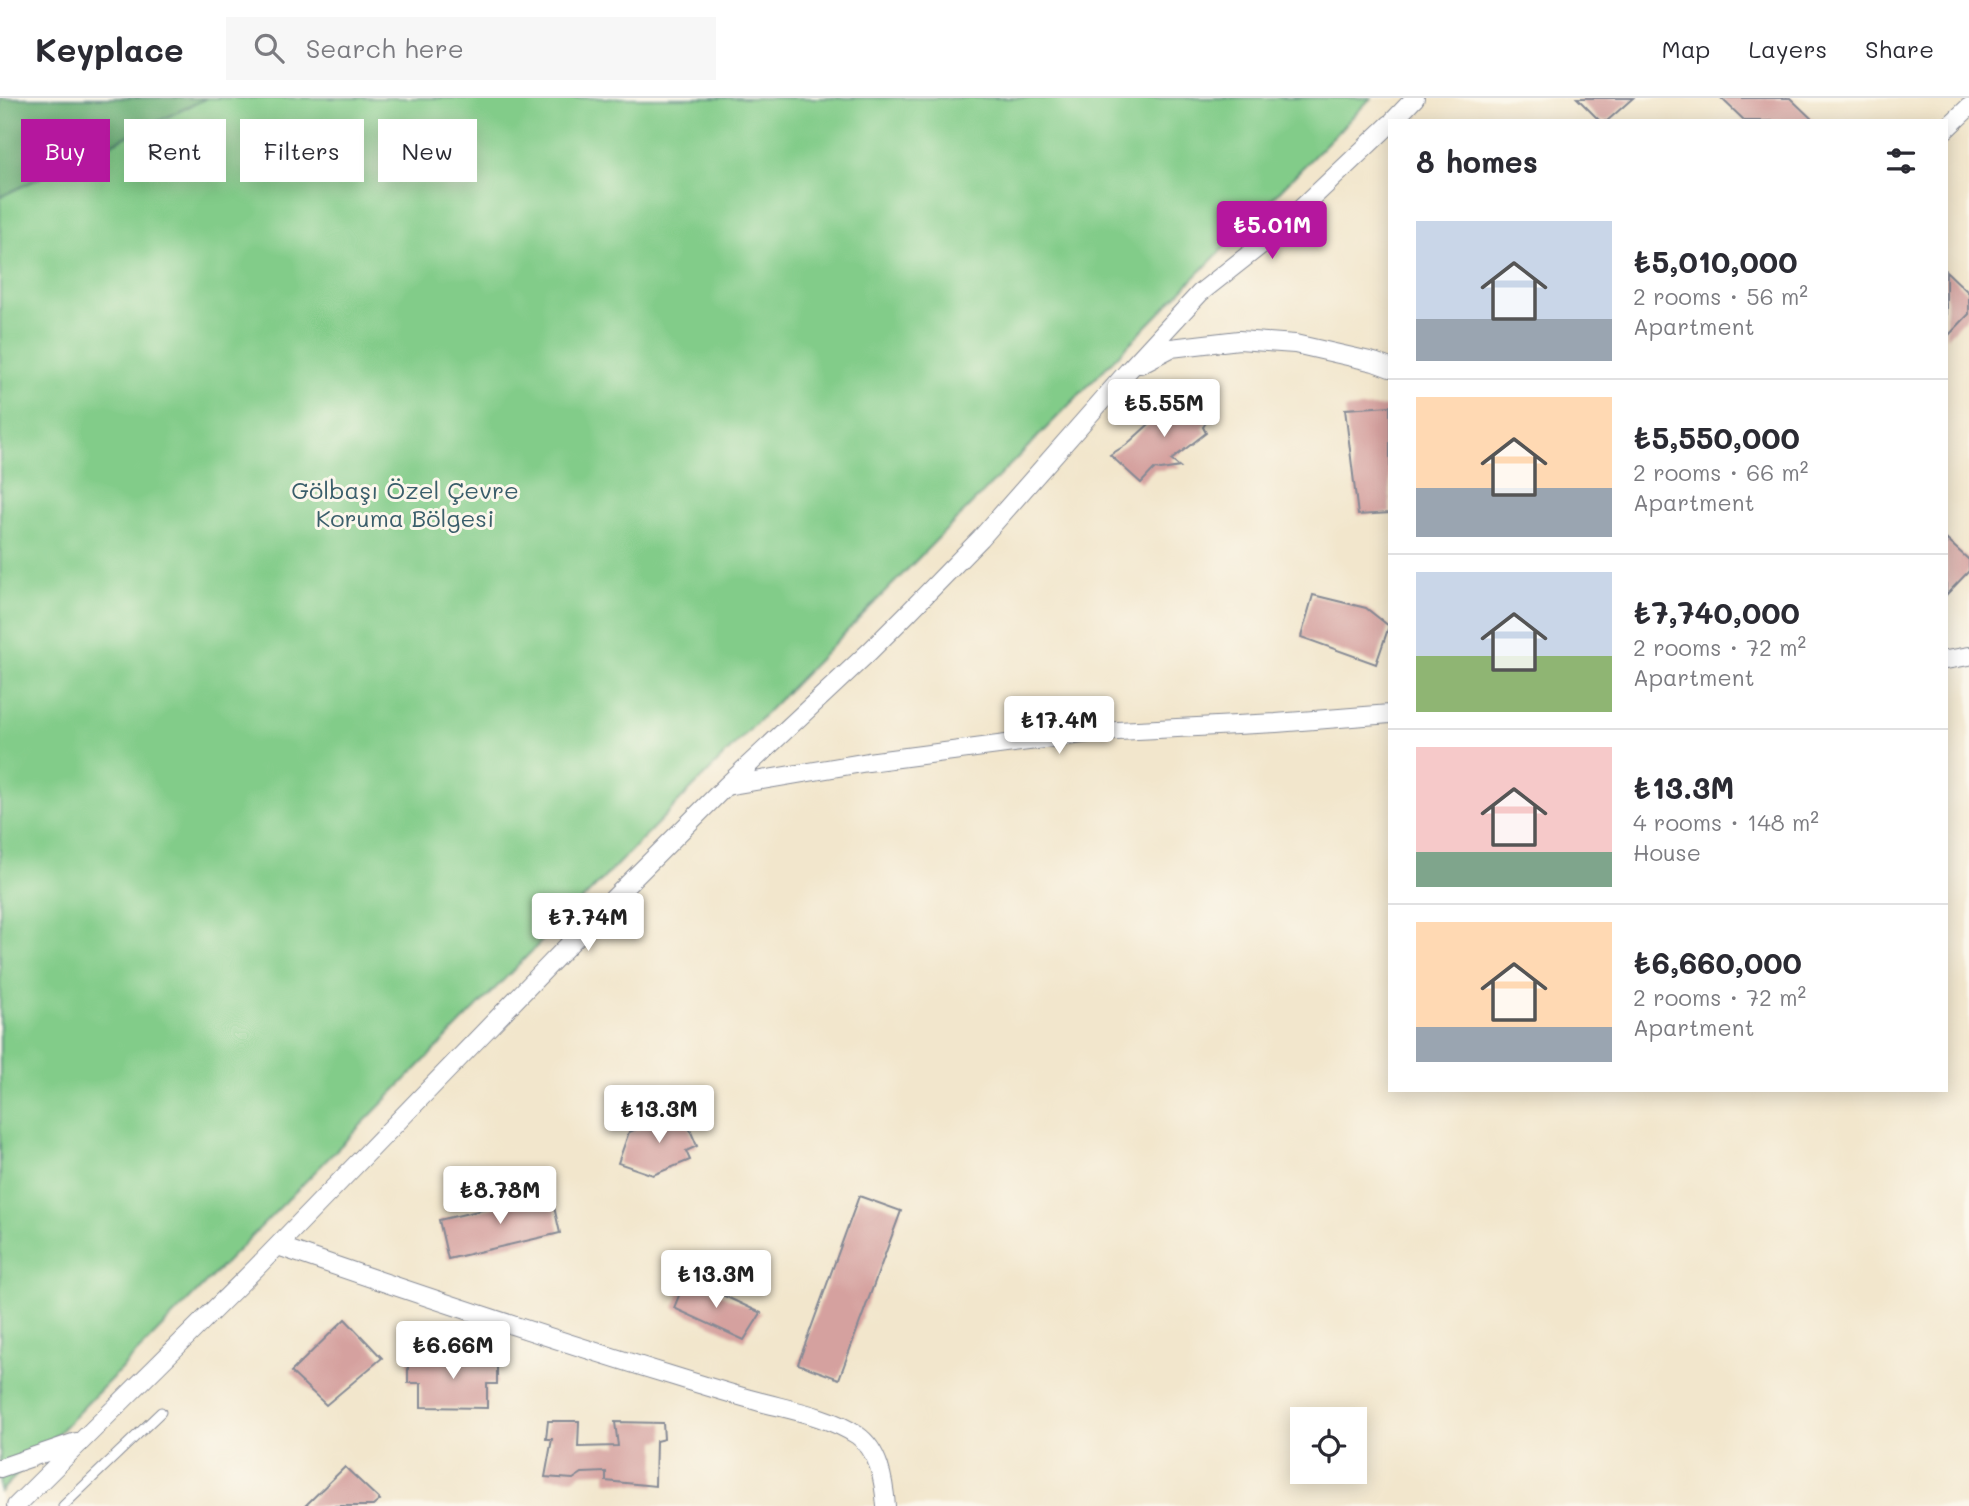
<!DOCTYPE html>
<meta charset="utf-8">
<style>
body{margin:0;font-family:Mali,sans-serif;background:#f7f7f7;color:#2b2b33;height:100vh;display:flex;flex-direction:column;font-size:26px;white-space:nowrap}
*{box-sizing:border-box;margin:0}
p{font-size:23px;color:#7c7c81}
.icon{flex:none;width:38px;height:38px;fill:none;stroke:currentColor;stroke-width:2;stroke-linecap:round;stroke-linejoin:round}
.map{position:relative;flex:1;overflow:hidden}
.sheet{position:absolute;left:1388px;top:21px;width:560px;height:973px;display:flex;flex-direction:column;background:#fff;border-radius:0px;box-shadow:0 4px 18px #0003}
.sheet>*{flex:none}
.top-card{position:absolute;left:21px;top:21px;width:665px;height:63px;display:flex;gap:14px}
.fabs{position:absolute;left:1290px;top:1309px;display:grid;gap:14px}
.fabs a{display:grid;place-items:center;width:77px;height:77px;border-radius:0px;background:#fff;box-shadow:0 4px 18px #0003;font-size:35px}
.price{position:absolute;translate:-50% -60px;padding:0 16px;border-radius:7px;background:#fff;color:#222;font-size:23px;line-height:46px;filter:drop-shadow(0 2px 4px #0008)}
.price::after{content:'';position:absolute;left:50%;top:42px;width:21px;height:16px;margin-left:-10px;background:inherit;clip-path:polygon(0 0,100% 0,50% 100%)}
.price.selected{background:#b5179e;color:#fff}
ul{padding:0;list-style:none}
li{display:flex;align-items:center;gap:21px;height:175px;padding:0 28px}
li+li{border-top:2px solid #e1e1e2}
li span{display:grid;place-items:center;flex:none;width:196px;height:140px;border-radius:0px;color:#555}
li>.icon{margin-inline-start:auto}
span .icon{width:84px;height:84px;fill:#fffc;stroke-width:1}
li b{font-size:30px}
h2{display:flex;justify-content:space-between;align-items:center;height:84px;padding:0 28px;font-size:30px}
.chip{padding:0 24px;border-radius:0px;background:#fff;box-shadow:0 4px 18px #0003;font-size:24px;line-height:63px}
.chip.selected{background:#b5179e;color:#fff}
header{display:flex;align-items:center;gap:42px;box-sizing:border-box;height:98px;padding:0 35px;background:#fff;border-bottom:2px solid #e1e1e2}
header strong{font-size:33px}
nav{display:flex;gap:38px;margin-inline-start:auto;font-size:24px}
.search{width:490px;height:63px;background:#f7f7f7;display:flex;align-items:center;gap:18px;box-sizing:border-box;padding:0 24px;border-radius:0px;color:#7c7c81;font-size:26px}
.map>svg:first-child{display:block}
.green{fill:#82cc89;stroke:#4e7e74;stroke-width:2}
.forest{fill:#69b075;stroke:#42706a;stroke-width:2}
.building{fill:#d5a19f}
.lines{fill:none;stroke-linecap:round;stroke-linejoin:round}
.service-casing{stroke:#868a95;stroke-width:11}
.minor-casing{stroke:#868a95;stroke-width:20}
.service{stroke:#fff;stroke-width:9}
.minor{stroke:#fff;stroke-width:18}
.labels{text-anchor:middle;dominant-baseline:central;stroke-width:6;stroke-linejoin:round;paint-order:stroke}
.park-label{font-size:24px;fill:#3a5e6b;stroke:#fbf7ec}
</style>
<header>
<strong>Keyplace</strong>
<div class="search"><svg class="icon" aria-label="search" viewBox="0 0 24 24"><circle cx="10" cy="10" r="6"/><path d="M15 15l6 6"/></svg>Search here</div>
<nav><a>Map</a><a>Layers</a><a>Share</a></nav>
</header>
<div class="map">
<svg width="1969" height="1408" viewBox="0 0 1969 1408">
<rect width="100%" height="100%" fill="#fbf7ec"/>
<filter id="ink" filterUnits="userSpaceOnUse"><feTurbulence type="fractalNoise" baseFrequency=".0143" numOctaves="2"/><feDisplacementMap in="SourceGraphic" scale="14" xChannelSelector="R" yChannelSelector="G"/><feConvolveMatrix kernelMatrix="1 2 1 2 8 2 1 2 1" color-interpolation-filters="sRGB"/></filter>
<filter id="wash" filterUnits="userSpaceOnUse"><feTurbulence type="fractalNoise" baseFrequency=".00686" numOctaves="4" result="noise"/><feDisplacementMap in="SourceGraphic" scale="28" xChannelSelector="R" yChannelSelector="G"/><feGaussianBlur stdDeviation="1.57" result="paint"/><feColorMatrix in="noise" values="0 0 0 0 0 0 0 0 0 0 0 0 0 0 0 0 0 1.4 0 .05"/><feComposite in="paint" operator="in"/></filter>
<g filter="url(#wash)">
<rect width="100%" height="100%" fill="#f2e6cc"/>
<path class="green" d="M0,0H1371L0,1394Z"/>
<path class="forest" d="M0,0H207L0,99Z"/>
<g id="blocks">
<path class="building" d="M1577,0H1633L1607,23H1600Z
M1721,0H1790L1814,23H1745Z
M1946,173L1969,195V216L1946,240Z
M1180,291L1210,319L1203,329L1206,335L1171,362L1180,369L1161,372L1154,371L1141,385L1110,357L1126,347L1169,308Z
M1390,308V415L1358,417L1345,311Z
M1946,441L1969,462V473L1946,497Z
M1313,497L1366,510L1389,528L1376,566L1301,539Z
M682,1013L697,1048L686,1053L690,1062L653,1077L618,1065L629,1034Z
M551,1096L560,1135L448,1161L439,1122Z
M859,1098L901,1113L839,1281L798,1266Z
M686,1180L761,1215L744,1242L674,1210Z
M345,1221L382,1260L326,1307L291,1274Z
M408,1259L497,1260V1286H487V1310L421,1309V1285H408Z
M548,1323H579L578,1349L618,1348L615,1324L663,1325L664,1341L656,1343L655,1388L606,1383V1374L582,1375L573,1381L545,1379L552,1341H546Z
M345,1369L380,1402L373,1408H305Z"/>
</g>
</g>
<g filter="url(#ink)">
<use href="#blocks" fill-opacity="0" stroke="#868a95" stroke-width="2"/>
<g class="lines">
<g class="service-casing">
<path id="service" d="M63,1408L161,1314"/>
</g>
<g class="minor-casing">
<path id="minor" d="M1393,23L1415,0
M1946,31L1969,9
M1140,266L1171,250L1239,242L1295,246L1374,264L1390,270
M1946,562L1969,558
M726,688L868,664L1098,634L1276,625L1390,616
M278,1148C408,1193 539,1237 670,1277C699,1286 728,1295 757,1303C790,1312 828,1318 857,1337C879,1352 884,1383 886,1408
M0,1370L76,1344
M16,1408L256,1170L613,801L726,688L870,553L907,516L981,440L1128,273L1200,195L1271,139L1390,26"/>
</g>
<use href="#service" class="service"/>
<use href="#minor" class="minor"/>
</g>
</g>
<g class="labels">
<g class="park-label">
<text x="405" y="391">Gölbaşı Özel Çevre<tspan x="405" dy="28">Koruma Bölgesi</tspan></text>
</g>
</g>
</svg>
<div class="fabs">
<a><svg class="icon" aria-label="locate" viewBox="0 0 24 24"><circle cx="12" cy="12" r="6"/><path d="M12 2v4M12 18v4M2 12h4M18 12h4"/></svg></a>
</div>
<b class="price selected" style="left:1272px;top:163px">₺5.01M</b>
<b class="price" style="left:1164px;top:341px">₺5.55M</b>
<b class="price" style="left:1059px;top:658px">₺17.4M</b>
<b class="price" style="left:588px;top:855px">₺7.74M</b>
<b class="price" style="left:659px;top:1047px">₺13.3M</b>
<b class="price" style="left:500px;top:1128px">₺8.78M</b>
<b class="price" style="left:716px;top:1212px">₺13.3M</b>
<b class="price" style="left:453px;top:1283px">₺6.66M</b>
<div class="top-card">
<a class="chip selected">Buy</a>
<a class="chip">Rent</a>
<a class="chip">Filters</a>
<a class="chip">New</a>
</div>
<section class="sheet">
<h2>8 homes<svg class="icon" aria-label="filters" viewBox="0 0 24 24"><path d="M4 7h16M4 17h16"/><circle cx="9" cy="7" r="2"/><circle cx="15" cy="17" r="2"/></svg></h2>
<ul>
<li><span style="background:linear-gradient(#c9d6e8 70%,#9aa5b1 0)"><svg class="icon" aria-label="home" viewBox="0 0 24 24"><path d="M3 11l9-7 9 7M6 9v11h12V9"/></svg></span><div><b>₺5,010,000</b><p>2 rooms · 56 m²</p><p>Apartment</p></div></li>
<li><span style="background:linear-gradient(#ffd9b3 65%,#9aa5b1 0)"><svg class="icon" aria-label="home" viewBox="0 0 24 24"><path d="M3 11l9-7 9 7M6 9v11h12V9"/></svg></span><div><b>₺5,550,000</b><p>2 rooms · 66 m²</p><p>Apartment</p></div></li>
<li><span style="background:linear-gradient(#c9d6e8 60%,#8fb573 0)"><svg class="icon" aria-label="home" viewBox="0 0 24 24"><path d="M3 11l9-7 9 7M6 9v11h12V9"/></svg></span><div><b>₺7,740,000</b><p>2 rooms · 72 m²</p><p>Apartment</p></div></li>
<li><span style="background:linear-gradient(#f6c9c9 75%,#7fa58c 0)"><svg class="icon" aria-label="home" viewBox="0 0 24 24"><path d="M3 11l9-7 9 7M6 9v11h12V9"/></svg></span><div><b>₺13.3M</b><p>4 rooms · 148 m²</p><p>House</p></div></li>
<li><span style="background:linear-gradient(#ffd9b3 75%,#9aa5b1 0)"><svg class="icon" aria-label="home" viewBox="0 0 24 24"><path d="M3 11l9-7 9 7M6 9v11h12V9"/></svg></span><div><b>₺6,660,000</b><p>2 rooms · 72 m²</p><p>Apartment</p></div></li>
</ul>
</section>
</div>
